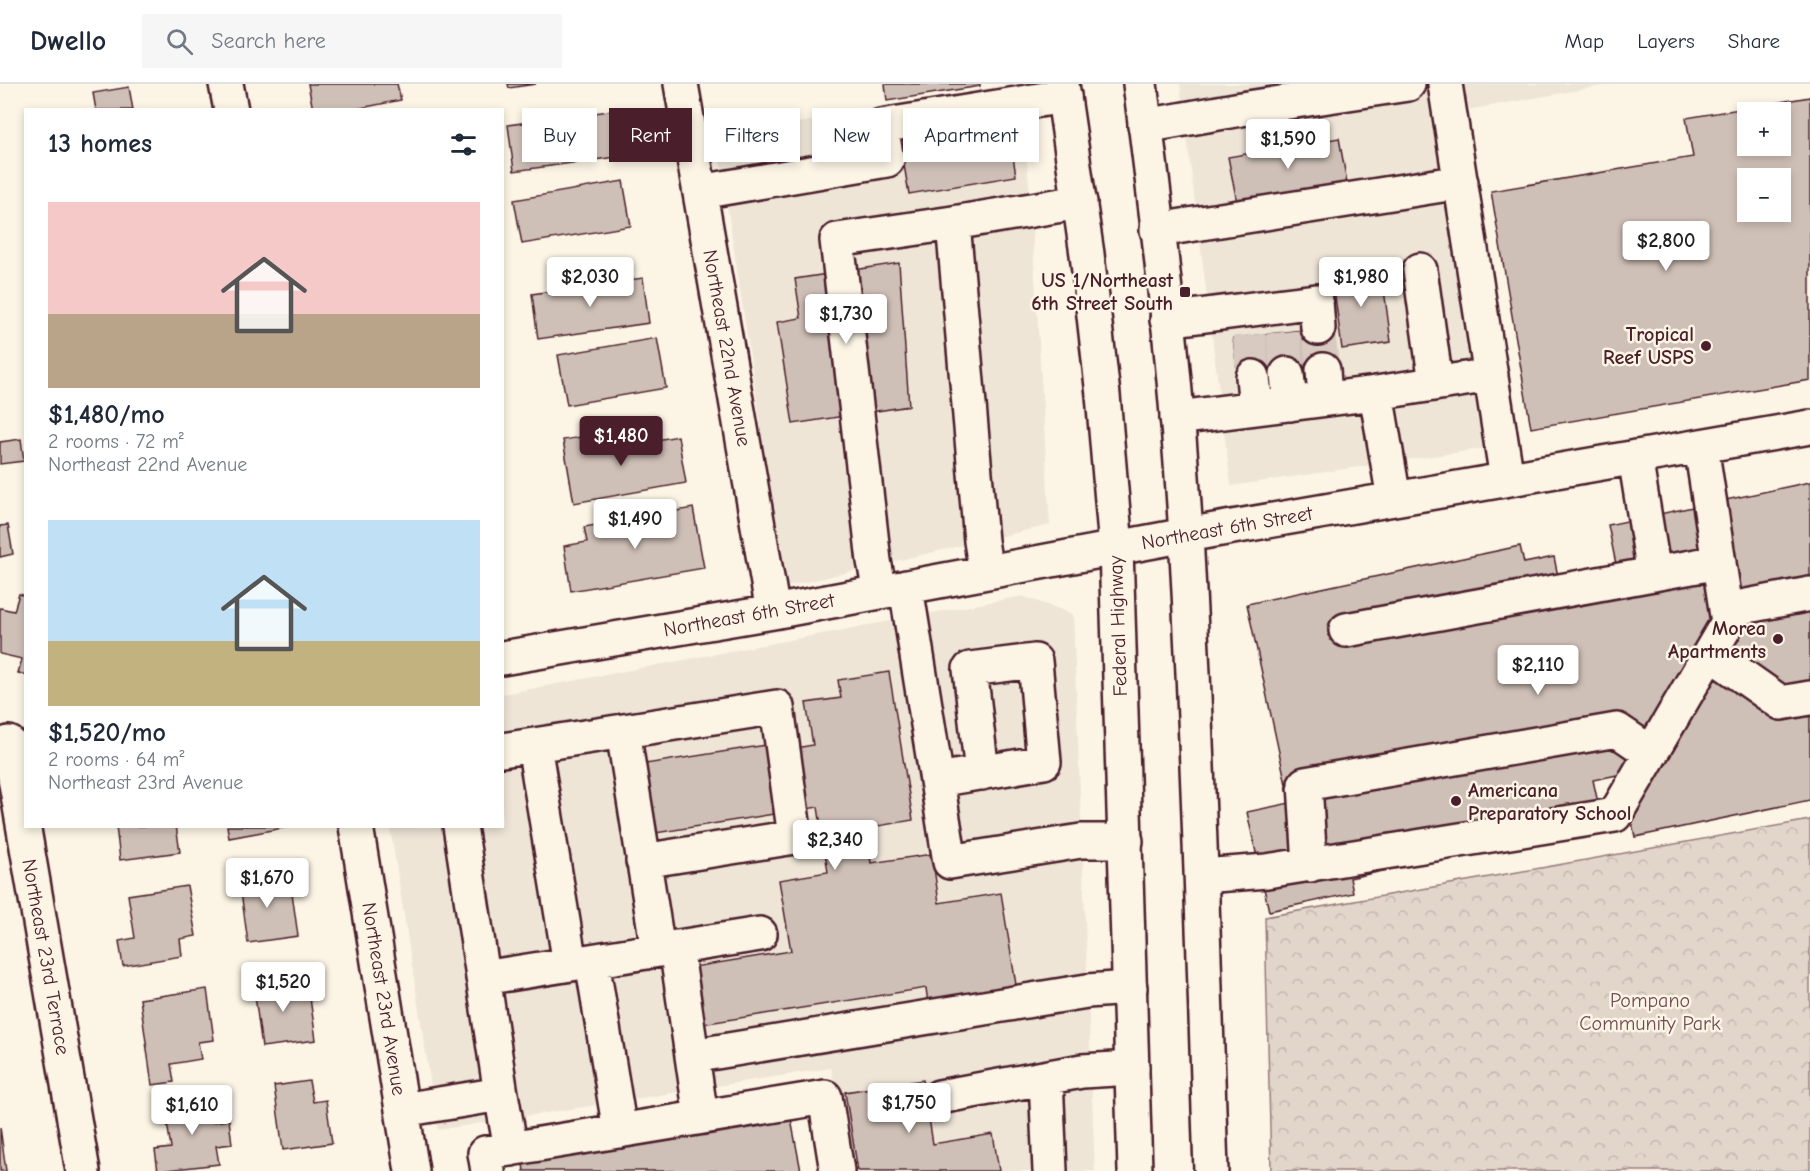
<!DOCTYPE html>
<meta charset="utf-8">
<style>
body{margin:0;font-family:"Comic Neue",sans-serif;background:#f6f6f7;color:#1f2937;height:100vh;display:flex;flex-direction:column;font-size:22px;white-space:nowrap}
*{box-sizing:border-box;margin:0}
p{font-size:20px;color:#747a83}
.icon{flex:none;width:33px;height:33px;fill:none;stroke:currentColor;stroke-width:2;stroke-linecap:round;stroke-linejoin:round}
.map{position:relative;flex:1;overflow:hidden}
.panel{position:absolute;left:24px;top:24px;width:480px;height:720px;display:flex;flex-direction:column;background:#fff;border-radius:0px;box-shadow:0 3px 9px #0003}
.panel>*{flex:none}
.hud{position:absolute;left:522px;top:24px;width:570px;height:54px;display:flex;gap:12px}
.tools{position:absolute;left:1737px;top:18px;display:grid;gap:12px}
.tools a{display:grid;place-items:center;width:54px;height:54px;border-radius:0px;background:#fff;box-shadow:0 3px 9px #0003;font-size:30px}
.price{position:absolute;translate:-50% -51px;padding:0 14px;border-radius:6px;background:#fff;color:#222;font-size:20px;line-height:39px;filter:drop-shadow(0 2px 3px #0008)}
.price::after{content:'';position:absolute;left:50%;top:36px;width:18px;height:14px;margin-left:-9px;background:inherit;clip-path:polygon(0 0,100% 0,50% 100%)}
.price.active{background:#4a1f2b;color:#fff}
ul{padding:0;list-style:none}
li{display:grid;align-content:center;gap:12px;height:318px;padding:0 24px}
li span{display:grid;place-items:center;height:186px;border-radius:0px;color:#555}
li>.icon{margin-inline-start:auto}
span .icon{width:108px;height:108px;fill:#fffc;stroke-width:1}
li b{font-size:26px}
h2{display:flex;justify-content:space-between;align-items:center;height:72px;padding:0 24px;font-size:26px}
.chip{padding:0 21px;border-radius:0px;background:#fff;box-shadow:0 3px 9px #0003;font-size:21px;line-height:54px}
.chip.active{background:#4a1f2b;color:#fff}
header{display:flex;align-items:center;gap:36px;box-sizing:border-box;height:84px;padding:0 30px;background:#fff;border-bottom:2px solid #e0e1e3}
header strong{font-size:28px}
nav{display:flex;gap:33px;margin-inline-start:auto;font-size:21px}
.search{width:420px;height:54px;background:#f6f6f7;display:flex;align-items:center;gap:15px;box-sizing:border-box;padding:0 21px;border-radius:0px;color:#747a83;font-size:22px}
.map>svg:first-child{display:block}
.built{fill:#eee5d7}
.park{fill:url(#park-crowns);stroke:#967a7a;stroke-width:1.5}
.building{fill:#cfc0b7;stroke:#4a1f2b;stroke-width:1.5;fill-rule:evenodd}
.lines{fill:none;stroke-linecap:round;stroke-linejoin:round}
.minor-tunnel{stroke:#d8cac0;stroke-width:33;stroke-dasharray:33 16;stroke-linecap:butt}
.minor-casing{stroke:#4a1f2b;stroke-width:38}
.major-casing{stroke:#4a1f2b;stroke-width:38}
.minor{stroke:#fcf5e5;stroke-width:33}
.major{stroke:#fcf5e5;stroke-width:33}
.poi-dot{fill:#4a1f2b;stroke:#fcf5e5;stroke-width:2}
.labels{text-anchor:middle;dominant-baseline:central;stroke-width:5;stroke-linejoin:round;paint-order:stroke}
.poi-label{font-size:20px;font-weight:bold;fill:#4a1f2b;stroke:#fcf5e5;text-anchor:end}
.street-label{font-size:20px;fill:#4a1f2b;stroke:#fcf5e5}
.park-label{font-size:20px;fill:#704c53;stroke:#fcf5e5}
</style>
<header>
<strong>Dwello</strong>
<div class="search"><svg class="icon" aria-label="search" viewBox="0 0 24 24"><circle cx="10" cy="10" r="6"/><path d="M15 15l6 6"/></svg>Search here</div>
<nav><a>Map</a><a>Layers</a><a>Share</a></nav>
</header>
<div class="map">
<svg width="1810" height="1087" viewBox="0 0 1810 1087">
<defs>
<pattern id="park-crowns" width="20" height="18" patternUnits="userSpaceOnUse" patternTransform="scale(1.5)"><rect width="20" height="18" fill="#e2d5ca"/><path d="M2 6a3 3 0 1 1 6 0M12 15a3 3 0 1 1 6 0" fill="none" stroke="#c3b6ae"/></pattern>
</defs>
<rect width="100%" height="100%" fill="#fcf5e5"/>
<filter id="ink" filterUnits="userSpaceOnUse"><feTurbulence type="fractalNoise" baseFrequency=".0167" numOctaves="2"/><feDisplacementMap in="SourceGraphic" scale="12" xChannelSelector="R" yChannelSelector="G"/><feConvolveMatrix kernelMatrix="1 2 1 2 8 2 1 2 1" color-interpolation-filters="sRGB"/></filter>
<g filter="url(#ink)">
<path class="built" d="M1011,0H1020L1030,110L1050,441L785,503L717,54Z
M1180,0H1612L1435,32L1487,364L1231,402Z
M1022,512L1073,530L1095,1087H847L831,984L438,1046L390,743L502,742L503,610Z"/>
<path class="park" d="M1810,736V1087H1271L1265,833Z"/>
<path class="building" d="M308,0H397L401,16L351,26H313Z
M508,0H536L509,4Z
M885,0H980V2L887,17Z
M129,3L133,26H96L93,9Z
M1810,13V296L1531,344L1491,107L1693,73L1686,34ZM1748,28H1780V62H1748ZM1748,94H1780V128H1748Z
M616,26L623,72L514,87L508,41Z
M1007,34L1016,92L909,110L899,52Z
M1339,54L1347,99L1237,118L1228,73Z
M623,97L631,142L522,160L514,116Z
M899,179L909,322L793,340L777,238L801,234L795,195Z
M1381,183L1391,258L1342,265L1332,189Z
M643,194L649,239L538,255L532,210Z
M1328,243L1332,285L1238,295L1233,254Z
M657,254L666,304L567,321L558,271Z
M605,349L607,365L678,352L686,399L574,419L563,356Z
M21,355L24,377L0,380V358Z
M1810,398V716L1635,753L1622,690L1593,696L1600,728L1586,744L1350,794L1353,809L1269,827L1247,728L1290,719L1247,520L1520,462L1524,479L1554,473L1561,507L1619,495L1608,441Z
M693,424L704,484L571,507L564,462L587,458L584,443Z
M8,441L13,470L0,473V442Z
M19,510L26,512V591L18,589L22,575L0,570V524L14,527Z
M889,588L913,736L866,744L871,779L932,770L939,819L1001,809L1018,913L929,927L926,904L696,941L687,884L791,867L779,796L828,788L818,723L637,752L626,683L773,660L774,668L813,661L806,619L841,614L838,596Z
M116,742H176L180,768L120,776Z
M227,742H282L283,744L229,754Z
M275,788L278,810L292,809L298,852L248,859L239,793Z
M187,802L196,852L180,855L182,872L123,882L119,857L135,854L128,811Z
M289,893L291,909L309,907L316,956L262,963L253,898Z
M207,905L214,956L198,958L201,975L171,980L174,998L152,1001L140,915Z
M923,996L933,1060L993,1050L999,1087H858L845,1008Z
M309,997L313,1018L326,1016L332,1059L283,1066L274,1002Z
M207,1012L211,1038L229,1036L232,1060L216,1062L219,1080L158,1087L155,1066L171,1064L164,1019Z
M789,1025L801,1087H524L522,1073Z
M0,1043L6,1087H0Z"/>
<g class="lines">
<path class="minor-tunnel" d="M1318,244L1323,286
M1283,248L1287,290
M1249,251L1253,293"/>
<g class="minor-casing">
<path id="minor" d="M226,0L231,26
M681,0L773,528
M1445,0L1507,395
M1145,42L1241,25L1408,0
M700,108L887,76L881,42L1064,12
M1157,146L1461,98
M1420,186L1436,299
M1167,236L1316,217L1318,244
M1323,286L1325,315
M1287,290L1290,320
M1253,293L1256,324
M1177,334L1376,309
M1635,373L1654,490
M1394,415L1376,309L1491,291
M986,488L981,457L953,139L1080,118
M906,503L950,778L1081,757H1126
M880,508L874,477L837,156L953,139
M1726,526L1810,510
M1346,546L1719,478
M1710,569L1781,619L1810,614
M502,574L773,528L1186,451L1810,343
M623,647L658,866
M9,659L83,1087
M534,661L570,880
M502,666L777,623L795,753L643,777
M937,696L1044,678L1035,577L970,585L982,689
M356,742L412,1087
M460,742L501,1010
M1310,781L1305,700L1617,646L1651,669
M1202,792L1267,787L1615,731L1728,538L1701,362
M676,863L701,1033
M592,877L620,1047
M483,894L760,850
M692,972L1087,907L1130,904
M1046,994L1050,1087
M939,1013L1082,987L1132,984
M402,1026L501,1010L511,1065
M488,1087L485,1069L825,1013L837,1087"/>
</g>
<g class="major-casing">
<path id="major" d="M1062,0L1087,170L1103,311L1116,464L1135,1087
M1140,0C1160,150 1177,301 1186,452C1198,664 1204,875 1211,1087"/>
</g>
<use href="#minor" class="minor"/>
<use href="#major" class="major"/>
</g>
</g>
<g class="poi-dot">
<rect x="1179" y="202" width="12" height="12" rx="3"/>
<circle cx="1706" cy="262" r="6"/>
<circle cx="1778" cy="555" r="6"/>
<circle cx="1456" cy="717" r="6"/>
</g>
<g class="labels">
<g class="poi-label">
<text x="1173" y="196">US 1/Northeast<tspan x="1173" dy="23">6th Street South</tspan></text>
<text x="1694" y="250">Tropical<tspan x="1694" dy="23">Reef USPS</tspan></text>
<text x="1766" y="544">Morea<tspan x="1766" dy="23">Apartments</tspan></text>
<text x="1468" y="706" text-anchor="start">Americana<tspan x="1468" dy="23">Preparatory School</tspan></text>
</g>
<g class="street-label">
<text transform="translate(727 264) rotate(80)">Northeast 22nd Avenue</text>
<text transform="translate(1227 444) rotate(-10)">Northeast 6th Street</text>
<text transform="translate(749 531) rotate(-10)">Northeast 6th Street</text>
<text transform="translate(1118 542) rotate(-92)">Federal Highway</text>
<text transform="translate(46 873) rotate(80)">Northeast 23rd Terrace</text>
<text transform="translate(384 915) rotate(81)">Northeast 23rd Avenue</text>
</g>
<g class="park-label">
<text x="1650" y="916">Pompano<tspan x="1650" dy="23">Community Park</tspan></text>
</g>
</g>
</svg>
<div class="tools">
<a>+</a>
<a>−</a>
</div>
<b class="price" style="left:1288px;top:86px">$1,590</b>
<b class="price" style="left:1666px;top:188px">$2,800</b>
<b class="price" style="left:590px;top:224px">$2,030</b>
<b class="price" style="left:1361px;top:224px">$1,980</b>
<b class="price" style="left:846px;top:261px">$1,730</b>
<b class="price active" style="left:621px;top:383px">$1,480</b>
<b class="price" style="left:635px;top:466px">$1,490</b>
<b class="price" style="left:1538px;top:612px">$2,110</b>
<b class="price" style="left:835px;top:787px">$2,340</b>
<b class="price" style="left:267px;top:825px">$1,670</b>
<b class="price" style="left:283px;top:929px">$1,520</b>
<b class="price" style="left:909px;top:1050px">$1,750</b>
<b class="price" style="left:192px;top:1052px">$1,610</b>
<div class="hud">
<a class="chip">Buy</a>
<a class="chip active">Rent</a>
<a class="chip">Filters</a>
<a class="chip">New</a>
<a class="chip">Apartment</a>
</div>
<section class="panel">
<h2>13 homes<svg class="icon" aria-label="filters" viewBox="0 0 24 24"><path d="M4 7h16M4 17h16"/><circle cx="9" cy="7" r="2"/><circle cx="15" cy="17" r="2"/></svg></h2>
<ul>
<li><span style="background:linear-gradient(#f6c9c9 60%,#b9a48a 0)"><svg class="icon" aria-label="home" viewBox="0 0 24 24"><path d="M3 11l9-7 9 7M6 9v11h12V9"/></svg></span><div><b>$1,480/mo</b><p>2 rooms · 72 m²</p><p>Northeast 22nd Avenue</p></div></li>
<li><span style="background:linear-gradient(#bfe0f5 65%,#c2b280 0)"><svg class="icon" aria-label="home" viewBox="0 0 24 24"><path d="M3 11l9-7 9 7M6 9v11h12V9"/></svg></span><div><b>$1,520/mo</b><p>2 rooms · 64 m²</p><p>Northeast 23rd Avenue</p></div></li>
</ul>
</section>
</div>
